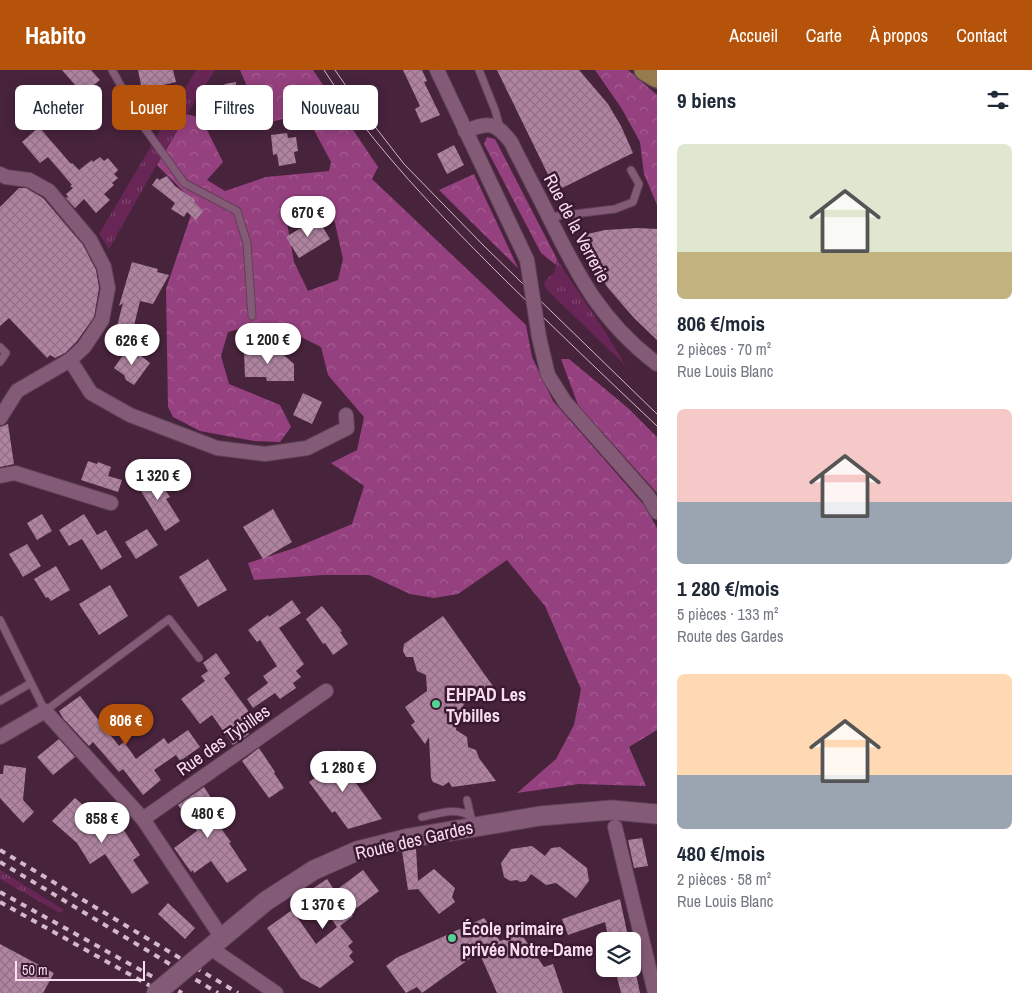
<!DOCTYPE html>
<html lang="fr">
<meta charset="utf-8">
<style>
body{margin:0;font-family:"Archivo Narrow",sans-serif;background:#f2f2f3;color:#1f2937;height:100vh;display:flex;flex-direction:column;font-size:19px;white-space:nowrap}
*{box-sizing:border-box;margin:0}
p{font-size:16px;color:#747a83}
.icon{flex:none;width:28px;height:28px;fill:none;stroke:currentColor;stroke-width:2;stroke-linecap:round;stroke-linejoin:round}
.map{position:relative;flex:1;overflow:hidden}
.details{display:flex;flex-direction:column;background:#fff;width:375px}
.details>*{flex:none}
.hud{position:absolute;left:15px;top:15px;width:475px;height:45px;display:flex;gap:10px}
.buttons{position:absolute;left:596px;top:862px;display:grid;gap:10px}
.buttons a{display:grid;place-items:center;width:45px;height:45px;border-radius:8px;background:#fff;box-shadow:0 2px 12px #0003;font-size:25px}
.scale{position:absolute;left:15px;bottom:12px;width:130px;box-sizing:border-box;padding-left:5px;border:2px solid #f6deed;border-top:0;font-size:14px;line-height:18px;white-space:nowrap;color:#f6deed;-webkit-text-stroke:4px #3c1932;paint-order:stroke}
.price{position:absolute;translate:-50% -42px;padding:0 11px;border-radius:18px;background:#fff;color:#222;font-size:16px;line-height:32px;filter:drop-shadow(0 1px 2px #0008)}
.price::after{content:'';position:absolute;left:50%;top:30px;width:15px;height:11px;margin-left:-8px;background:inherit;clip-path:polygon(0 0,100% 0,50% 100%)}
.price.current{background:#b45309;color:#fff}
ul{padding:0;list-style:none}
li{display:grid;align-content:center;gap:10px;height:265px;padding:0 20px}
li span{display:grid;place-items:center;height:155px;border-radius:8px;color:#555}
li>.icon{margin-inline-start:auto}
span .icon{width:90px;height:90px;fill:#fffc;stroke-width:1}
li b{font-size:21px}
h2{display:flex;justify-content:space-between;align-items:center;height:60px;padding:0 20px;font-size:21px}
.chip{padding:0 18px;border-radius:8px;background:#fff;box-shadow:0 2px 12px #0003;font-size:18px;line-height:45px}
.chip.current{background:#b45309;color:#fff}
header{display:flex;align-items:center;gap:30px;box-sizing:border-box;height:70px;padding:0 25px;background:#b45309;color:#fff}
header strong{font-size:24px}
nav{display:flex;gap:28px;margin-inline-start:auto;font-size:18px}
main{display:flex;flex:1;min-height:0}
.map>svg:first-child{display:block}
.grass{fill:url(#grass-tufts)}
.forest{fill:url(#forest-crowns);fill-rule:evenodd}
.building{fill:url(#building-cross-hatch)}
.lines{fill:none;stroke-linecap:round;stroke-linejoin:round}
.service-casing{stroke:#614158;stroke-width:9}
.minor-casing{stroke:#614158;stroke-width:16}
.secondary-casing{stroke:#614158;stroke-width:21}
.primary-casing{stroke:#614158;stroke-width:24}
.service{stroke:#845b77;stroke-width:7}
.minor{stroke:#845b77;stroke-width:14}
.secondary{stroke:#845b77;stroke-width:19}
.primary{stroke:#957b4e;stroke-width:21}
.tram{stroke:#d2b8c9;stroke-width:1}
.rail{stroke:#d2b8c9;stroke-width:4;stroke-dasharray:6 6;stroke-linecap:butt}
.minor-bridge-casing{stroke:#614158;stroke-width:16;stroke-linecap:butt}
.secondary-bridge-casing{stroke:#614158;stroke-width:21;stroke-linecap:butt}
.minor-bridge{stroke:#845b77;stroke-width:14}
.secondary-bridge{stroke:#845b77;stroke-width:19}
.poi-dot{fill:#53d396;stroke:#3c1932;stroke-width:2}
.labels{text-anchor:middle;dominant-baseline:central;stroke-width:5;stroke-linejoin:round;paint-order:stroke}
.street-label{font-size:18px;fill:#f6deed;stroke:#3c1932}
.poi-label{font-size:18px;font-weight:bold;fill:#f6deed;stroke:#3c1932;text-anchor:start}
</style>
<header>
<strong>Habito</strong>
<nav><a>Accueil</a><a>Carte</a><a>À propos</a><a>Contact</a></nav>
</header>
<main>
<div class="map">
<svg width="657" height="923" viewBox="0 0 657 923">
<defs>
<pattern id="grass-tufts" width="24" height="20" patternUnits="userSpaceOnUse" patternTransform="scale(1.25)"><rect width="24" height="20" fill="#682656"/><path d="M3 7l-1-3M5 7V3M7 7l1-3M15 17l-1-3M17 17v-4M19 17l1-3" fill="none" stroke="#7e456f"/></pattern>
<pattern id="forest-crowns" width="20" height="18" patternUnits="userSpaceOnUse" patternTransform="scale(1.25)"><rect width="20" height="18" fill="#96417f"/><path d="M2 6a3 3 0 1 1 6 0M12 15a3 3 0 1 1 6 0" fill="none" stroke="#a55c91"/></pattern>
<pattern id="building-cross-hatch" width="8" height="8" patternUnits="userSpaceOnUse" patternTransform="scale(1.25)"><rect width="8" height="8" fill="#b084a1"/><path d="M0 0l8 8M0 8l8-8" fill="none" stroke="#917086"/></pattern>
</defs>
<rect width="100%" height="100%" fill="#47233c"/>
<path class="grass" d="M196,0H215L169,73L109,179L99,164Z
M557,189C579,225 605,258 625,295L546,219L544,212L555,201Z
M0,800L64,840L60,843L0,809Z"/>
<path class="forest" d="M240,0H313L378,97L372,109L526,255L532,287L553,331L644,435L657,458V660L629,677L646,716L579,714L517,723L556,689L574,655L581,619L545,536L507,490L458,524L434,528L410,524L369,505H323L254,510L248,493L295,478L352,454L364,416L331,393L357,380L364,347L328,305L321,277L289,261L250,256L228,262L221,286L229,314L280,335L291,357L280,372L254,371L200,361L173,347L168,337L166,219L195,133L157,95L187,44L201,48L223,92L207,110L225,121L266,107L329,101L331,92L305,43L271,52L252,43L249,21ZM322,129L335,153L343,189L338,210L308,221L294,192L287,153L298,136Z
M595,0H628L657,25V135L644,104L640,72L622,39Z
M487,67L495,69L557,189L556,195L541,183L484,74Z
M474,104L518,198L439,120Z
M561,289H569L628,338L657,367V423L578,335Z"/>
<path class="building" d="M62,0H91L100,10L83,24Z
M138,0H173L176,12L142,20Z
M403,0H422L427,11L424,12L440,45L421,53L415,39L420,36Z
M497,0H579L608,34L621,56L633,83L556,121Z
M236,12V19L238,22L235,25L239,45L224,48L220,51L218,48L213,52L202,40L215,28L210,27L225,14Z
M163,29L171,40L159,59L150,45Z
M39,57L71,94L72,93L79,100L92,90L93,92L100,87L104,91L108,88L118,100L114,104L118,108L112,113L114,115L104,124L110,130L96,143L84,129L75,138L65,127L69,128L66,124L73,118L70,116L72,115L48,87L40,93L22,72Z
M287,63L288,68L296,67L298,81L294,82L296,93L279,96L277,84L273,85L271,65Z
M454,75L464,95L447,104L437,84Z
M167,106L175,116L195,130L194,132L203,141L196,150L187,142L184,147L171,139L175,133L152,115L157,108L159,110Z
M19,118H26L43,128L83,175L96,200L99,218L94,247L77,271L65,283L55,288L50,285L47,288L9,248L0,256V137Z
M317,148L330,169L299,188L286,167Z
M638,158L657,159V270L634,248L608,218L597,201L579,166L605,160Z
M132,192L158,199L157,202L169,205L153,234L140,231L131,268L115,264L123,233L119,236Z
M129,276L150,293L134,315L126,310L124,305L114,298Z
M248,276H256L258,280L277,279L294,294V311H267L266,307H245L244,281Z
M303,323L322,332L312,354L293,345Z
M8,354L14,394L0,397V357Z
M88,391L97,394L98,392L111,397L108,406L122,410L118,422L81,410Z
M149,402L158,414L160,413L170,427L166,429L180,451L165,461L135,411Z
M273,439L292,472L263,489L243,457Z
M42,444L52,461L37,470L27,453Z
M84,444L97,465L106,460L122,487L101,500L82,469L69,476L59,460Z
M147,459L158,475L136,489L125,472Z
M27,474L41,496L23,507L9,484Z
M208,489L227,520L198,537L179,507Z
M56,496L70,520L51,531L48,527L46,528L34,509Z
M110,515L128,546L99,565L79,534Z
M292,530L301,543L279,558L304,594L296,601L301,607L293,613L296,618L280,629L275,623L253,638L247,629L268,613L263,606L277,596L260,570L257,572L248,560L268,545L269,547Z
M322,536L342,561L340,562L348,574L333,585L325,573L323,574L306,549Z
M443,546L495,619L486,620L487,622L472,627L465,632L457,649L456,660L467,667L468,677L476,680L479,688L496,711L452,717L449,712L443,716L433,712L431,708L429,667L425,674L411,655L415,652L405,637L427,621L426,605L417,601L413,587H406L403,581L404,574Z
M216,583L230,603L224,608L255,650L245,657L249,664L233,675L212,645L200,654L181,629L205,611L201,606L208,601L203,593Z
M80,626L119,676L124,672L136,689L164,668L168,674L188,660L200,677L180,691L176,685L154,700L161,710L143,725L123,699L119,702L93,672L89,676L63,648L59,641Z
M59,669L75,687L53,705L37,687Z
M259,678L275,702L274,703L284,718L269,728L242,691Z
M339,680L353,699L348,702L382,749L348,759L335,741L332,743L309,712L322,703L317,695Z
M4,695L26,698L23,730L34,742L23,753L0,728V704H3Z
M204,717L221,743L220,757L231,772L229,773L247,800L227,813L211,791L194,803L193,800L191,802L174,778L197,761L178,735Z
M75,728L91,742L85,748L106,766L121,756L140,785L133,790L149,813L132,824L105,784L90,794L77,773L52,751Z
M642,768L648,796L634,798L628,770Z
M532,776L545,786L551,778L560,777L587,798L589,811L576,828L556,813L546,815L531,804L526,811L520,812L517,810L510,811L504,807L501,793L511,779Z
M416,779L418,811L434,799L455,818L452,827L455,832L439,844L418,819L408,820L402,781Z
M363,800L379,821L350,843L353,846L340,856L353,872L348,876L353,882L349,886L354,892L320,918L301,908L267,858L292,840L316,874L337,857L321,833L307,843L297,829L327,809L335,821Z
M620,829L629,871H609L605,852L568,865L562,849Z
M168,833L195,858L185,869L158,844Z
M484,848L500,871L521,864L544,897L553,894L563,923H497L479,882L422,923L417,917L406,923L386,896L396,888Z
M0,874L54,903L43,923H0Z
M615,899H635L640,923H621Z"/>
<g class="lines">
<g class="service-casing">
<path id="service" d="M112,0L146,60L184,113L237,141L247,173L252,246
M479,0L495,40L500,58
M549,147L615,139L633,132L639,114L631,100
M0,277L6,283L0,292
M0,550L45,641L169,549L199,588
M0,631L31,613
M467,730L471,747
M422,747C437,744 458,736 471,747"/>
</g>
<g class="minor-casing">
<path id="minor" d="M437,0L527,190
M465,61C490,52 495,52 511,72C523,97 537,122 549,147C579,208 601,251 657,294
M0,104L6,107L29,110L49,121L90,170L104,197L108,218L102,250L84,277L70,290L17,321L0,348
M539,267L548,305L565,332L648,426L657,442
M70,290L91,323L130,345L217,378L265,384L307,378L347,358L346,345
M0,406L15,403L111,433
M0,667L45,641L143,749L222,868
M143,749L326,621
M615,757L655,923
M212,877L219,884L276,923"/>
</g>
<g class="secondary-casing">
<path id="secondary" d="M200,886L266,831L314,800L357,781L409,768L540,746L612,740L657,744"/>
</g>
<g class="primary-casing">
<path id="primary" d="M645,0L657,7"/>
</g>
<use href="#service" class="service"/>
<use href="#minor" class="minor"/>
<use href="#secondary" class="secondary"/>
<use href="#primary" class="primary"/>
<path class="tram" d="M324,0C374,78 439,144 504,209C555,259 606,308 657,356
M335,0L366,45L404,94L485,177L657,344"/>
<path class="rail" d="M0,780L238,923
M0,792L218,923
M0,822L182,923
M0,832L163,923"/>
<g class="minor-bridge-casing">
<path id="minor-bridge" d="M527,190L539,267"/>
</g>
<g class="secondary-bridge-casing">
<path id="secondary-bridge" d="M156,923L200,886"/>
</g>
<use href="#minor-bridge" class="minor-bridge"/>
<use href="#secondary-bridge" class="secondary-bridge"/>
</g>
<g class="poi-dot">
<circle cx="436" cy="634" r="5"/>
<circle cx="452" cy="868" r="5"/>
</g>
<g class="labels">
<g class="street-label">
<text transform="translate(577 158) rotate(62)">Rue de la Verrerie</text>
<text transform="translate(223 670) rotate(-35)">Rue des Tybilles</text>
<text transform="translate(414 770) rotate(-13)">Route des Gardes</text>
</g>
<g class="poi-label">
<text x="446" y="624">EHPAD Les<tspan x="446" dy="21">Tybilles</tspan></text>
<text x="462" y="858">École primaire<tspan x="462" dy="21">privée Notre-Dame</tspan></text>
</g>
</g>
</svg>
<div class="buttons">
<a><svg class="icon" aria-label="layers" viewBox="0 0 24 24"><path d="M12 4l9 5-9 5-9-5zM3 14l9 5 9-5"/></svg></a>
</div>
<div class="scale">50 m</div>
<b class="price" style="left:308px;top:168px">670 €</b>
<b class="price" style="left:268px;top:295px">1 200 €</b>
<b class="price" style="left:132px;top:296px">626 €</b>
<b class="price" style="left:158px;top:431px">1 320 €</b>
<b class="price current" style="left:126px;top:676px">806 €</b>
<b class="price" style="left:343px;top:723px">1 280 €</b>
<b class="price" style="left:208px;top:769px">480 €</b>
<b class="price" style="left:102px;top:774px">858 €</b>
<b class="price" style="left:323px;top:860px">1 370 €</b>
<div class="hud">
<a class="chip">Acheter</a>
<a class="chip current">Louer</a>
<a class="chip">Filtres</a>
<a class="chip">Nouveau</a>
</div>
</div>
<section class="details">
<h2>9 biens<svg class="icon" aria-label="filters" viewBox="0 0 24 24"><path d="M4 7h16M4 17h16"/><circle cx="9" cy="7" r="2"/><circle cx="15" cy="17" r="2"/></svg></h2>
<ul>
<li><span style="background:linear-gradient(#dfe7d0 70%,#c2b280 0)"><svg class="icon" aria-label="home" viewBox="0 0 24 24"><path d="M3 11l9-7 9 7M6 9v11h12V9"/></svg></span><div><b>806 €/mois</b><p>2 pièces · 70 m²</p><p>Rue Louis Blanc</p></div></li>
<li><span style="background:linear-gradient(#f6c9c9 60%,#9aa5b1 0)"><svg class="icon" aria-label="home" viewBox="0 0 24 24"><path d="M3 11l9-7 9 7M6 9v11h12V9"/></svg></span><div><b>1 280 €/mois</b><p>5 pièces · 133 m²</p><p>Route des Gardes</p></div></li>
<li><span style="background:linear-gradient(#ffd9b3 65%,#9aa5b1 0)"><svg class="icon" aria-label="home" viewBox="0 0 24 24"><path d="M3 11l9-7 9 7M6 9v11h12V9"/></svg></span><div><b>480 €/mois</b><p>2 pièces · 58 m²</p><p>Rue Louis Blanc</p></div></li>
</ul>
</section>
</main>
